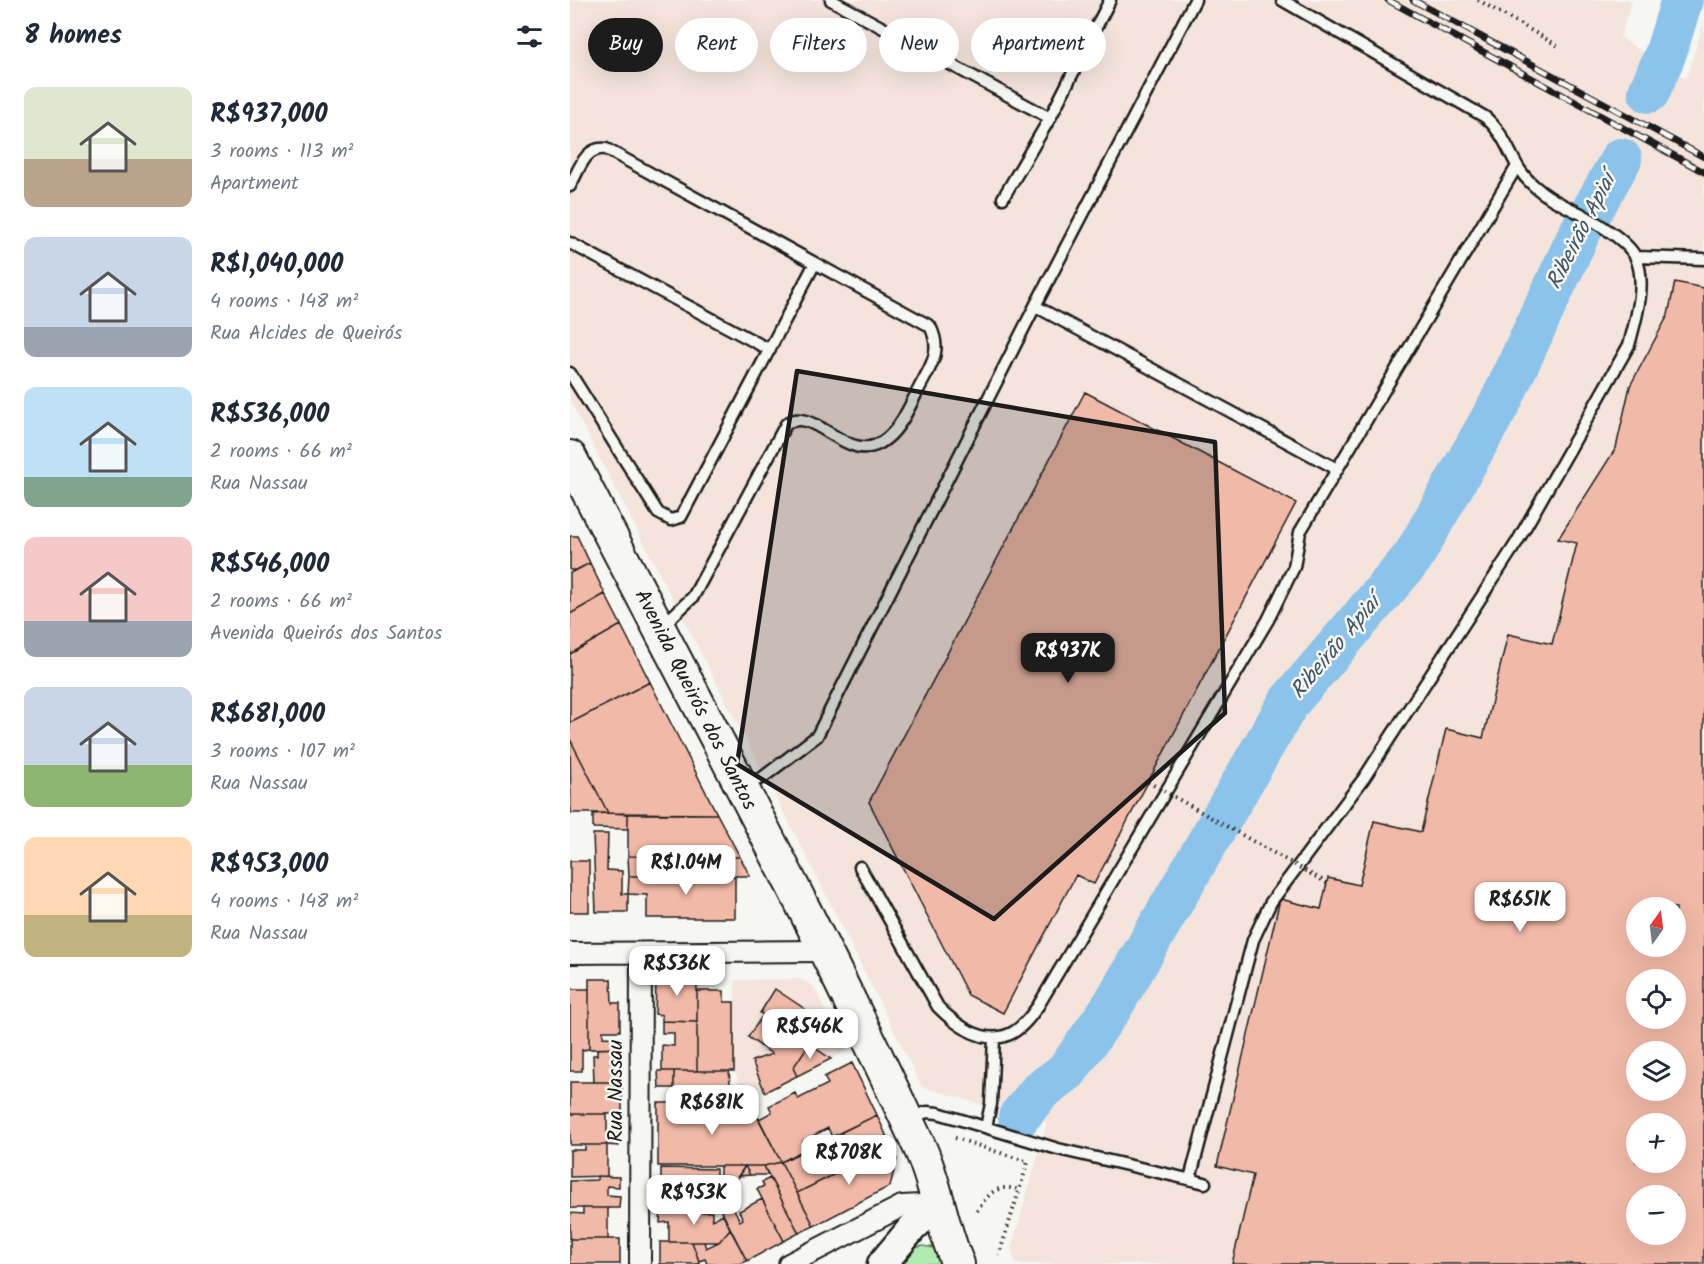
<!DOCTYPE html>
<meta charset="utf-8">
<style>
body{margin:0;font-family:Kalam,sans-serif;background:#f6f6f7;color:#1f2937;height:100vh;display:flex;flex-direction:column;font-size:22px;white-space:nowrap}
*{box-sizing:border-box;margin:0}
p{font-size:20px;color:#747a83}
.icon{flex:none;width:33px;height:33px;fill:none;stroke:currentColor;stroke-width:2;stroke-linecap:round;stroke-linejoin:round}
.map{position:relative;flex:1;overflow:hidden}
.sheet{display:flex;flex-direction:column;background:#fff;width:570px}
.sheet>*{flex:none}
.top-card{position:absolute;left:18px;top:18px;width:570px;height:54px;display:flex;gap:12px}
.needle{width:39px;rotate:14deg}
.buttons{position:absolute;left:1056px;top:897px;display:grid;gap:12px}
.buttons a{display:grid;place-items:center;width:60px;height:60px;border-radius:50%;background:#fff;box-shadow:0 6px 24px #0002;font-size:30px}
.price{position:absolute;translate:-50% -51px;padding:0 14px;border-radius:12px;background:#fff;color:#222;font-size:20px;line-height:39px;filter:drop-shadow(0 2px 3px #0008)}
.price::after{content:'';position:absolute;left:50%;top:36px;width:18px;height:14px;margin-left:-9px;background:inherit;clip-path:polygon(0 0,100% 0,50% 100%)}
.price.current{background:#1c1c1c;color:#fff}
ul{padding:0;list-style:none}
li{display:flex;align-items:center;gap:18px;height:150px;padding:0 24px}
li span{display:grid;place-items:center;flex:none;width:168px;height:120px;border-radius:12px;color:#555}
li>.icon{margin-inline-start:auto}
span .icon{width:72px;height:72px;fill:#fffc;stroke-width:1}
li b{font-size:26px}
h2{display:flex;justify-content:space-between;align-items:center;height:72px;padding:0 24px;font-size:26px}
.pill{padding:0 21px;border-radius:27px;background:#fff;box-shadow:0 6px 24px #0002;font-size:21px;line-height:54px}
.pill.current{background:#1c1c1c;color:#fff}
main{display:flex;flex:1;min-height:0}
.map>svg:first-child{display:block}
.built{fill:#f4e4dc;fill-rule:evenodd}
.green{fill:#b0ecb1;stroke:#668466;stroke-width:1.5}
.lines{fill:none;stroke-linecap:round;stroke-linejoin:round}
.river{stroke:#8bc3ea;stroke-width:42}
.building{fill:#f1b9a7;stroke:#1c1c1c;stroke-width:1.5;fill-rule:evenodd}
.service-casing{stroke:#1c1c1c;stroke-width:15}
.minor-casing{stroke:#1c1c1c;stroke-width:24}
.secondary-casing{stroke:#1c1c1c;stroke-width:33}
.primary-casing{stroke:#1c1c1c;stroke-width:36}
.path{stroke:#1c1c1c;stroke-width:4;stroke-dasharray:1.5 4.5;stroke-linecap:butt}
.service{stroke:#f6f6f2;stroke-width:10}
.minor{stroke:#f6f6f2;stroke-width:20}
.secondary{stroke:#f6f6f2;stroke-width:28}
.primary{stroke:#f6f6f2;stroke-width:32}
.rail-casing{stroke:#1c1c1c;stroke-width:7}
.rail{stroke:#f6f6f2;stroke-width:4.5;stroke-dasharray:14;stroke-linecap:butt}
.path-bridge{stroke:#1c1c1c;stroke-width:4;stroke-dasharray:1.5 4.5;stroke-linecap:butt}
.marked{fill:#1c1c1c;fill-opacity:0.2;stroke:#1c1c1c;stroke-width:4.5;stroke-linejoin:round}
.labels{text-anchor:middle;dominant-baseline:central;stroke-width:5;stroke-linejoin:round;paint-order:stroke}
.street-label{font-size:21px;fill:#1c1c1c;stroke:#f6f6f2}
.water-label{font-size:22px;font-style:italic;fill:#435664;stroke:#f6f6f2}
</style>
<main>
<section class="sheet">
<h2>8 homes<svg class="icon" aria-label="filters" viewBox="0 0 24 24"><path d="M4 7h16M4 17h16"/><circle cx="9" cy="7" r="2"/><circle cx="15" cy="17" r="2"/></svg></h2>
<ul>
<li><span style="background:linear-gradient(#dfe7d0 60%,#b9a48a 0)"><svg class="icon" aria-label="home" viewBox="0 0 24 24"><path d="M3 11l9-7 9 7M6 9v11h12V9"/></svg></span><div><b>R$937,000</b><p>3 rooms · 113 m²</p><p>Apartment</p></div></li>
<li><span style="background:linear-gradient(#c9d6e8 75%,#9aa5b1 0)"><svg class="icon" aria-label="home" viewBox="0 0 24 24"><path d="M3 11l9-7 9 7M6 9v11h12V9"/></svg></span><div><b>R$1,040,000</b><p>4 rooms · 148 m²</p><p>Rua Alcides de Queirós</p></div></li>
<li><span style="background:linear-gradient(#bfe0f5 75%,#7fa58c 0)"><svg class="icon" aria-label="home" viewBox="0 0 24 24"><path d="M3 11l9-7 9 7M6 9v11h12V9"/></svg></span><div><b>R$536,000</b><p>2 rooms · 66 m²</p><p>Rua Nassau</p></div></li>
<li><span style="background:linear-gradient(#f6c9c9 70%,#9aa5b1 0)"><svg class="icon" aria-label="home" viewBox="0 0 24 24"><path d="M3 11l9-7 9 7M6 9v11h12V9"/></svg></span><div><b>R$546,000</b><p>2 rooms · 66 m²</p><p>Avenida Queirós dos Santos</p></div></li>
<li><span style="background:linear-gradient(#c9d6e8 65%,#8fb573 0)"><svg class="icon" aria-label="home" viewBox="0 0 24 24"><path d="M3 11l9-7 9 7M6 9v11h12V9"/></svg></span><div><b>R$681,000</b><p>3 rooms · 107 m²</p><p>Rua Nassau</p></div></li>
<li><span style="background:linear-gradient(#ffd9b3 65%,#c2b280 0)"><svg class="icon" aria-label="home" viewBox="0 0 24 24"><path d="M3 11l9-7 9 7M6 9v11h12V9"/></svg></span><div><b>R$953,000</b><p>4 rooms · 148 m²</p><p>Rua Nassau</p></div></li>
</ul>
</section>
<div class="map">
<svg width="1134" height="1264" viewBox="0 0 1134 1264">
<rect width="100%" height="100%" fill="#f6f6f2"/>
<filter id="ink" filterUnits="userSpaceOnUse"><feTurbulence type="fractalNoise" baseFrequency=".0167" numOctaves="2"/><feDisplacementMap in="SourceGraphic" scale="12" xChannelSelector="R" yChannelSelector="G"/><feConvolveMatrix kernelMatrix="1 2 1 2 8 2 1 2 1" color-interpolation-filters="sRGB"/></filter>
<g filter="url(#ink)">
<path class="built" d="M0,0H1062L1050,37L1104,74L1116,78L1134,22V1264H446L441,1250L477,1123L352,1087L238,859L0,401ZM1066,908H1106V946H1066ZM1066,980H1106V1018H1066ZM1066,1052H1106V1090H1066ZM1066,1124H1106V1162H1066ZM1066,1196H1106V1234H1066Z
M231,979L243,986L276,1051L179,1101L164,1071L165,980Z"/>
<path class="green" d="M352,1246L365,1248L374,1264H330L343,1249Z"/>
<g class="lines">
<path class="river" d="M1079,92L1095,55L1112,0
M449,1117L470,1091L497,1071L543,1005L719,702L843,557L930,403L1009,234L1051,159"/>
</g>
<path class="building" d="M1105,282L1134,288V1264H662L683,1175L647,1166L710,899L751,909L758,878L789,885L804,821L851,832L876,729L913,738L938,634L982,644L1007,543L988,539L1046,448L1060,386L1098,315ZM1066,908H1106V946H1066ZM1066,980H1106V1018H1066ZM1066,1052H1106V1090H1066ZM1066,1124H1106V1162H1066ZM1066,1196H1106V1234H1066Z
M515,392L726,503L524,884L506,875L433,1013L398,995L299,802Z
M0,536H7L20,563L7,570H0Z
M20,563L35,594L0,614V573Z
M35,594L51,625L0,654V614Z
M51,625L80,682L0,723V654Z
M80,682L147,814L38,813L0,739V723Z
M0,739L38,813H1Z
M38,813L58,814V829L23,828V814Z
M58,814H147L170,857L58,856Z
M23,834H38L37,870L52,871V894H58V912H26Z
M58,856L170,857L180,876H59Z
M0,861H19V912H0Z
M59,876H165V918H77V895L58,894Z
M98,971H121V979H127V1022L92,1021V1015L85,1014L86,982L89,976Z
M19,979H41L42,1003H50V1031H33V1037L50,1038V1048L19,1049Z
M0,989H19V1049L12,1050V1071H0Z
M205,989L235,1009L220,1032L190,1013Z
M127,991H154V1002H164V1071H127Z
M193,1015L239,1044L223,1068L227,1076L195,1092L182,1061L202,1054L178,1037Z
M92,1021L127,1022V1071H92V1045L104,1046V1033H92Z
M239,1044L261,1059L227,1076L223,1068Z
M50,1048V1082H24L23,1055H27V1049Z
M282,1063L307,1115L262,1137L258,1128L233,1141L236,1149L211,1162L189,1119L202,1112L199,1106L225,1093L228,1099L258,1084L254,1077Z
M88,1071H104V1088H89Z
M104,1071H159L161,1095L176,1094L180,1103H104Z
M0,1082H52V1114H0Z
M88,1103H180L211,1162L194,1166H88Z
M0,1114H37V1145H0Z
M307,1115L321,1146L295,1159L290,1148L280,1152L271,1132Z
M38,1132H50L49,1146L37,1145Z
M266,1135L281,1166L227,1193L211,1162Z
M15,1145H37V1176L0,1177V1150H15Z
M321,1146L327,1159L320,1186L244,1226L227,1193Z
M211,1162L244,1226L229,1233L194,1166Z
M150,1166H175L162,1188L91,1186V1168L146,1169V1185L157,1184L159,1176H150Z
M175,1166H194L198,1175H180Z
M175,1166L180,1175L168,1176Z
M27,1176L49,1177V1187L37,1186V1195L50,1196L49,1208H0V1181L27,1180Z
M200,1178L229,1233L214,1241L187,1189L194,1186L192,1182Z
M91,1186L162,1188L153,1203H91Z
M157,1195L170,1221L173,1219L169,1211L192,1199L214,1241L177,1261L150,1208Z
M113,1207V1212H142V1220L153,1214L160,1229L149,1242H99V1222L90,1223L91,1208Z
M13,1208H38V1239H0V1213L13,1214Z
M160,1229L177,1261L170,1264H137L135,1259L129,1261L122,1242H134L136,1248L149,1242Z
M0,1239H50V1264H0Z
M90,1242H122L130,1264H90Z"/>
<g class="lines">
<g class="service-casing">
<path id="service" d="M261,0L480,118
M0,186C9,170 15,146 36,149L360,326C371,348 364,361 353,381C342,400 333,426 316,439C279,470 245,403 216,424L123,597L91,627
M433,198L480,118L540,0
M0,243L200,350
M1066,257L1134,259
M465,306L767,469
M0,373L88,513L101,520L111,517L245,263
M172,785L192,778L247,736L465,306L625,0
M290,867L368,1007C386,1025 415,1047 442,1033C453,1027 461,1016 468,1006L698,620L724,567L730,532L947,166
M339,1118L357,1112L368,1113L488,1149L635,1183
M416,1127L421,1104L424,1038
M620,1179L683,940L701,902L794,778L947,542L1059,345C1066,319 1077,284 1066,258C1059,242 1028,223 1013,215C995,206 977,198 962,184C940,165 940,138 915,117L712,0"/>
</g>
<g class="minor-casing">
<path id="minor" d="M0,953L254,951
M70,1264L71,953
M219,1264L332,1206L369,1204"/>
</g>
<g class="secondary-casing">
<path id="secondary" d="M312,1264L343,1227L369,1204"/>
</g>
<g class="primary-casing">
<path id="primary" d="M0,457C118,686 242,914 350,1148C367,1185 371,1226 388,1264"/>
</g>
<path class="path" d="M908,0L990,47
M385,1138L458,1162L429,1255
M407,1211C418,1194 427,1183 449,1190"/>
<use href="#service" class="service"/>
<use href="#minor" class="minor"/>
<use href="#secondary" class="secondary"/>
<use href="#primary" class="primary"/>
<g class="rail-casing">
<path id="rail" d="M818,0L1134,172
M843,0L1134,157"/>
</g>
<use href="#rail" class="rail"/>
<path class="path-bridge" d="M578,782L757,883"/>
</g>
</g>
<path class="marked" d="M227,371L645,442L655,713L424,919L167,764Z"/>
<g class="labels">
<g class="street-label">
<text transform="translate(125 700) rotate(63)">Avenida Queirós dos Santos</text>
<text transform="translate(46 1091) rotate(-90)">Rua Nassau</text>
</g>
<g class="water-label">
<text transform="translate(1012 232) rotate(-63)">Ribeirão Apiaí</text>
<text transform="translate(766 648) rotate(-50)">Ribeirão Apiaí</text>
</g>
</g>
</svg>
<div class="buttons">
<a><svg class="needle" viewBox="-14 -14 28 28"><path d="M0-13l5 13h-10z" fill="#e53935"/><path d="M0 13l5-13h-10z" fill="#747a83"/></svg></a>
<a><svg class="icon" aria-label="locate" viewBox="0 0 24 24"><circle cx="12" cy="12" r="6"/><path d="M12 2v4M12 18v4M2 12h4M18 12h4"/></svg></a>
<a><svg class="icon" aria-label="layers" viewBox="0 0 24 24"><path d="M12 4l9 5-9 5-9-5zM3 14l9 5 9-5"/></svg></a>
<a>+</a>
<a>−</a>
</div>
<b class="price current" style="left:498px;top:684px">R$937K</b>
<b class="price" style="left:116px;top:896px">R$1.04M</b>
<b class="price" style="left:950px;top:933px">R$651K</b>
<b class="price" style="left:107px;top:997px">R$536K</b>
<b class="price" style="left:240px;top:1060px">R$546K</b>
<b class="price" style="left:142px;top:1136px">R$681K</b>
<b class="price" style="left:279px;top:1186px">R$708K</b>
<b class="price" style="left:124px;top:1226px">R$953K</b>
<div class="top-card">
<a class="pill current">Buy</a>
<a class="pill">Rent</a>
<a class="pill">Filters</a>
<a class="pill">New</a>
<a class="pill">Apartment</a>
</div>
</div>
</main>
